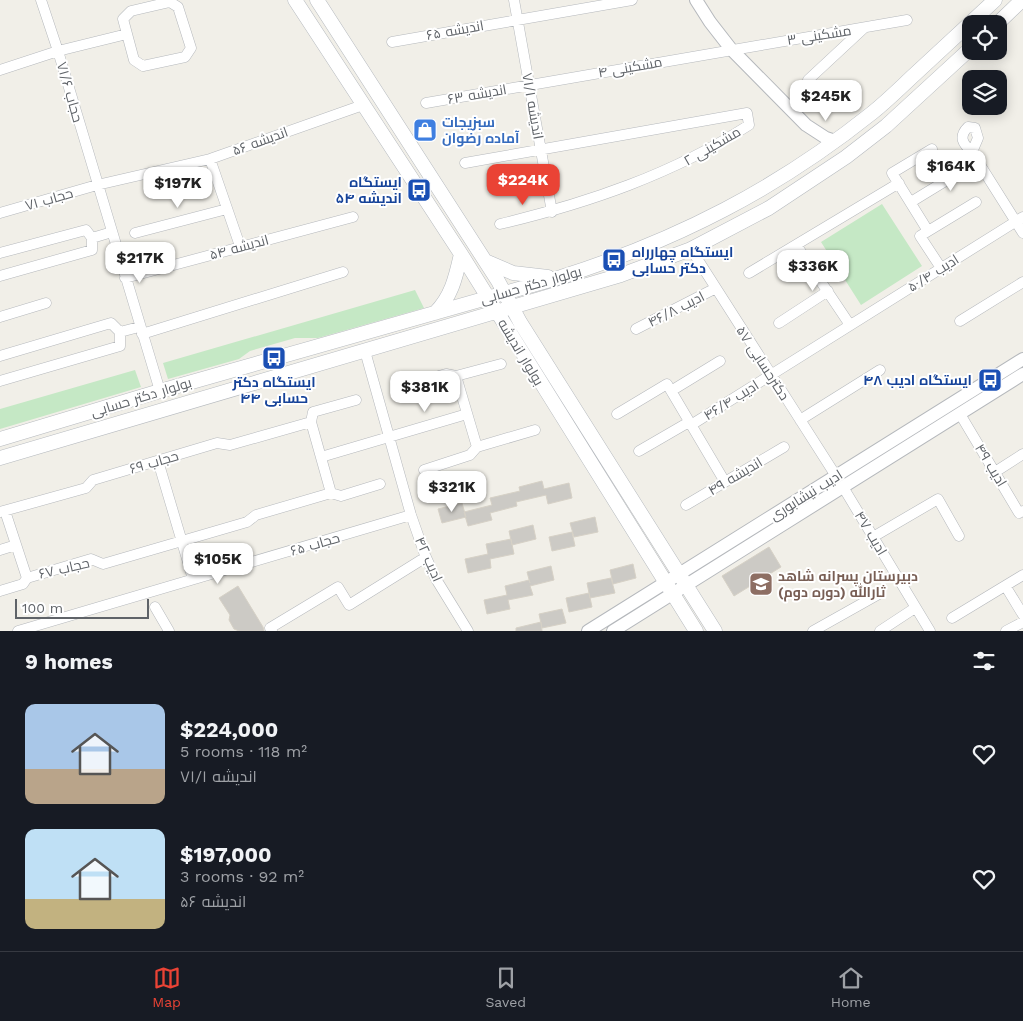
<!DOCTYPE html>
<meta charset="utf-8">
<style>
body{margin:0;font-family:"Work Sans",Cairo,sans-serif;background:#20242c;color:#f1f3f6;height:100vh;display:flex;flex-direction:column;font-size:19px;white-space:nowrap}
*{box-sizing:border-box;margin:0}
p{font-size:16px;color:#9ea1a6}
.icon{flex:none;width:28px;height:28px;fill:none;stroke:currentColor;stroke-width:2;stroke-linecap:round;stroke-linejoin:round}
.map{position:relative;height:631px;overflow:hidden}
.sheet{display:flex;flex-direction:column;background:#171b24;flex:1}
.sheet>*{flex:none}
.tools{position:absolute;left:962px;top:15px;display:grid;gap:10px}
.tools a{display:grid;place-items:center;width:45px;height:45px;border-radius:10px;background:#171b24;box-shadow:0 2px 12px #0003;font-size:25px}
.scale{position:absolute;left:15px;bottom:12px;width:134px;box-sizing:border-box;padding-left:5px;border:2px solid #5f6368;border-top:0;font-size:14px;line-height:18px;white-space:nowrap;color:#5f6368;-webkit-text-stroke:4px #fff;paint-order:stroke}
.price{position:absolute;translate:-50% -42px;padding:0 11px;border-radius:10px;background:#fff;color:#222;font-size:16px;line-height:32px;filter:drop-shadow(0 1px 2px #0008)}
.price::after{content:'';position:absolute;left:50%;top:30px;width:15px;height:11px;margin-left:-8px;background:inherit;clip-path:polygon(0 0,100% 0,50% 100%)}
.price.on{background:#ea4335;color:#fff}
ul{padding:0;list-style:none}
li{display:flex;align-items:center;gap:15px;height:125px;padding:0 25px}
li span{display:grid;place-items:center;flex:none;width:140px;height:100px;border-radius:10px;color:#555}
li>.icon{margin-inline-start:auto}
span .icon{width:60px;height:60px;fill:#fffc;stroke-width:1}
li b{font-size:21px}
h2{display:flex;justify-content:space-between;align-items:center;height:60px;padding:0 25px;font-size:21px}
.menu{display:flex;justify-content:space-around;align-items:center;height:70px;border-top:1px solid #363941;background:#171b24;font-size:14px;color:#9ea1a6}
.menu a{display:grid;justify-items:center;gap:2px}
.menu .on{color:#ea4335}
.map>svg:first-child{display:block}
.green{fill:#c5e8c5}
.building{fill:#cccac5;stroke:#d6d1c6}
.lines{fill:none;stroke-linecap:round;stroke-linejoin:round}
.minor-casing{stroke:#b5b8bc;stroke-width:11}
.tertiary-casing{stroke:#b5b8bc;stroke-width:14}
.secondary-casing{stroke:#b6babf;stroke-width:15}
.minor{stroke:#fff;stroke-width:10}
.tertiary{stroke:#fff;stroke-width:12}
.secondary{stroke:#fff;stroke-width:14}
.labels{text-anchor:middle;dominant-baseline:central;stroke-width:4;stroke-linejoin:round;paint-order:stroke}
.street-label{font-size:14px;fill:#5f6368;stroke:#fff}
.shop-label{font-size:14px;font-weight:bold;fill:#366cbe;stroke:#fff;text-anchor:start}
.transit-label{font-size:14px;font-weight:bold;fill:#164399;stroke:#fff;text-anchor:end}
.education-label{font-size:14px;font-weight:bold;fill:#785e54;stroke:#fff;text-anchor:start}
</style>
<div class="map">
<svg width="1023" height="631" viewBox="0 0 1023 631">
<rect width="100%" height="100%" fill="#f1efe8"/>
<path class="green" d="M882,204L922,266L861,305L821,242Z
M415,290L424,308L318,338H295L250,351L239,359L168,379L163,363Z
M135,370L141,387L0,429V409Z"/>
<path class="building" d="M542,481L544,489L569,483L572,498L548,504L546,495L516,502L517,506L490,513L492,520L468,526L464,512L492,505L490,498L520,491L519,487Z
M462,503L466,517L442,523L438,509Z
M595,517L598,532L574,537L570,523Z
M533,525L536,539L512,545L509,531Z
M572,532L575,546L552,551L549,537Z
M511,539L514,554L490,559L491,568L468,573L465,559L488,554L486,544Z
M769,547L781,567L734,596L722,576Z
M633,564L636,578L613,584L610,570Z
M551,566L554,580L530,586L533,595L508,600L510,609L487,614L484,600L507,595L505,586L529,580L530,583L527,572Z
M611,578L615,593L590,598L587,583Z
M238,586L263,627L264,631H239L234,629L229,620L230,615L219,598Z
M589,593L592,607L569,612L566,598Z
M562,609L566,623L542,628L539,614Z
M541,622L542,631H516V628Z"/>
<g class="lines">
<g class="minor-casing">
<path id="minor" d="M41,0L58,51L160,391
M514,0L552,212
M170,2L178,7L191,48L185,57L143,66L134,60L123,19L131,11Z
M392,42L632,0
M0,70L58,51L127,34
M808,80L864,28
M426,103L907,20
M972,152L978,138L975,128L968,127C958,137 963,144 972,152L1023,233
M210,159L240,246
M465,163L747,113L749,125C673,174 588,203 500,224
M911,202L978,161
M0,213L97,185L210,159L363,105
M928,231L892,173L932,149
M135,233L227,209
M92,238L112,232
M797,246L850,325
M691,249L836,476
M0,253L86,230L92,238V250L0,276
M941,268L920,236L976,202
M749,273L899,183
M125,278L353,217
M0,317L46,303
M960,321L1023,282
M779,323L828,291
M636,329L716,288
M120,332L139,327
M142,334L343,272
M365,351L411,515L425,555L436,579L468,631
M0,356L111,323L120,332V346L0,381
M456,376L477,447
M456,376L501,364
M400,387L446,374L456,376
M671,391L720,361
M617,414L667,384L725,482
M960,414L1019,513L1023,511
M800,420L880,370
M311,422L331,493
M311,422L313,412L356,400
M691,425L1023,217
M477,447L535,430
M639,451L689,422
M321,457L467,414
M158,461L193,579
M424,470L470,455L477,447
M995,472L1023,454
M843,487L930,631
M331,493L341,496L380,484
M686,505L784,447
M5,511L27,578
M0,512L86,488L93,480L217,443L230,445L311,422
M873,537L938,499L959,536
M0,550L16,545
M1006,587L1023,615
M0,591L23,584L27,578L91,559L103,564L247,522L256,515L331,493
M155,607L169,631
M952,618L1023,575
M18,631L411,515
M272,631L270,628L338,587L349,605L426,557
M813,631L879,594
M880,631L915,608
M1006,631L1023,622"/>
</g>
<g class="tertiary-casing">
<path id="tertiary" d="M696,0L710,22L731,49L806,125L826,138L835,141
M588,631L1023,359
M613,631L1023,374"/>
</g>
<g class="secondary-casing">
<path id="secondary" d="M295,0L461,254L696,631
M317,0L498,281L520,322L715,631
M997,24L1022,0
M485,261L513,273L548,277
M435,313C452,296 456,276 461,254
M0,439L160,391L561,277C677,240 777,189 872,113C887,101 900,88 914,75C941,50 968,25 995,0
M0,458L621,275L691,249L769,208L846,157L886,126L971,48"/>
</g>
<use href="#minor" class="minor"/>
<use href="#tertiary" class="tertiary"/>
<use href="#secondary" class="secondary"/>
</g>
<defs>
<g id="shop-square" transform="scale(1.25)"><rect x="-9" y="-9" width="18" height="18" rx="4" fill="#3f7fe0" stroke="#fff"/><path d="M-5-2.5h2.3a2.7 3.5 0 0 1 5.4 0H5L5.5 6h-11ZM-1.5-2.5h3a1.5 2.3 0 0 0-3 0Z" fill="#fff"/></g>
<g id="bus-square" transform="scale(1.25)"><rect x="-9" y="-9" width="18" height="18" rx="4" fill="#1a4fb4" stroke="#fff"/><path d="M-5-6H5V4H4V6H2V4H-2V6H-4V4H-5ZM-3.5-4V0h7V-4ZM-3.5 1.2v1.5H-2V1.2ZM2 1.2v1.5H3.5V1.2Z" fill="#fff"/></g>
<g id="school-square" transform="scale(1.25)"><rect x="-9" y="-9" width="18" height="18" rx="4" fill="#8d6e63" stroke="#fff"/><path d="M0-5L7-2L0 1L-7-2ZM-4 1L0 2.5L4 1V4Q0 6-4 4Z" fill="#fff"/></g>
</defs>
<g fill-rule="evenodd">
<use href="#shop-square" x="425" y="130"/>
<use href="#bus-square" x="419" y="190"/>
<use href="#bus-square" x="614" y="260"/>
<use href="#bus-square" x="274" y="358"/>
<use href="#bus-square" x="990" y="380"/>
<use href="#school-square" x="761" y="584"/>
</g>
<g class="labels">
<g class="street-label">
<text transform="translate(455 30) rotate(-10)">اندیشه ۶۵</text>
<text transform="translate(819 35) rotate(-9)">مشکینی ۳</text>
<text transform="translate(630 67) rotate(-10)">مشکینی ۴</text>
<text transform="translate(70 92) rotate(74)">حجاب ۷۱/۶</text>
<text transform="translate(477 94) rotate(-10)">اندیشه ۶۳</text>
<text transform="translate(533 106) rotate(80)">اندیشه ۷۱/۱</text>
<text transform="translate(260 141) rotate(-20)">اندیشه ۵۶</text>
<text transform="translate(712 146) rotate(-30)">مشکینی ۲</text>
<text transform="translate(49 199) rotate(-16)">حجاب ۷۱</text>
<text transform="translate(239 247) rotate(-15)">اندیشه ۵۴</text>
<text transform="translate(933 273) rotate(-32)">ادیب ۵۰/۴</text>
<text transform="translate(531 285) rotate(-16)">بولوار دکتر حسابی</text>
<text transform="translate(676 309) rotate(-27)">ادیب ۴۶/۸</text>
<text transform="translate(521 352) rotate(59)">بولوار اندیشه</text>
<text transform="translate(763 363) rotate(57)">دکترحسابی ۵۷</text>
<text transform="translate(141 397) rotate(-17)">بولوار دکتر حسابی</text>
<text transform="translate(731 400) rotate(-32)">ادیب ۴۶/۴</text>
<text transform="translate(154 462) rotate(-16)">حجاب ۶۹</text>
<text transform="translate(991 465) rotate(59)">ادیب ۴۹</text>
<text transform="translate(735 476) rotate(-31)">اندیشه ۴۹</text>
<text transform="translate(806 495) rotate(-32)">ادیب نیشابوری</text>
<text transform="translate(871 533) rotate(59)">ادیب ۴۷</text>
<text transform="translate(315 544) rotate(-16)">حجاب ۶۵</text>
<text transform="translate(429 559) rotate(66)">ادیب ۴۲</text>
<text transform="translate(64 568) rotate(-13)">حجاب ۶۷</text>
</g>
<g class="shop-label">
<text x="442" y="122">سبزیجات<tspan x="442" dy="16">آماده رضوان</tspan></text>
</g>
<g class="transit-label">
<text x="402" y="182">ایستگاه<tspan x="402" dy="16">اندیشه ۵۴</tspan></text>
<text x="632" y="252" text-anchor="start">ایستگاه چهارراه<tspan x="632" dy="16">دکتر حسابی</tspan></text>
<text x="972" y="380">ایستگاه ادیب ۴۸</text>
<text x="274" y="382" text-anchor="middle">ایستگاه دکتر<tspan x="274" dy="16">حسابی ۴۴</tspan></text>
</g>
<g class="education-label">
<text x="778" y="576">دبیرستان پسرانه شاهد<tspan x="778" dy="16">ثارالله (دوره دوم)</tspan></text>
</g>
</g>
</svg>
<div class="tools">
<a><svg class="icon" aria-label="locate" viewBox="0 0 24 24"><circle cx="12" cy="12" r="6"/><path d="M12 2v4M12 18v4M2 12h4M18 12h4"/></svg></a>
<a><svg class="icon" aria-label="layers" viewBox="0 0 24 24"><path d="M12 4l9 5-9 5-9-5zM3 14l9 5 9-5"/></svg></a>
</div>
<div class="scale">100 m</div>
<b class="price" style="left:826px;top:122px">$245K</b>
<b class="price" style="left:951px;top:192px">$164K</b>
<b class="price on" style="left:523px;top:206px">$224K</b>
<b class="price" style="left:178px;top:209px">$197K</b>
<b class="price" style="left:140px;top:284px">$217K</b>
<b class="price" style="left:813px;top:292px">$336K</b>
<b class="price" style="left:425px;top:413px">$381K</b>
<b class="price" style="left:452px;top:513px">$321K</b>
<b class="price" style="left:218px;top:585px">$105K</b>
</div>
<section class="sheet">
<h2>9 homes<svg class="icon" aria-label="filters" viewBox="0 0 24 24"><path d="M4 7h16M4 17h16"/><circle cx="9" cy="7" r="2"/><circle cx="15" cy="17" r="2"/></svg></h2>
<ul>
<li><span style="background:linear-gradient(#a9c7e8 65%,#b9a48a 0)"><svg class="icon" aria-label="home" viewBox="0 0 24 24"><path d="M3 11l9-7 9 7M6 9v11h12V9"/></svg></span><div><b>$224,000</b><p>5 rooms · 118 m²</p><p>اندیشه ۷۱/۱</p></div><svg class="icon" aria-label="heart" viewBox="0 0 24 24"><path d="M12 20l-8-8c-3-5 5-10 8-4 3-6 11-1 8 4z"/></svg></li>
<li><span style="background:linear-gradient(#bfe0f5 70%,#c2b280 0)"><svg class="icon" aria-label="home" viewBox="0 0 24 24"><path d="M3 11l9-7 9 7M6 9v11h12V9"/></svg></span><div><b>$197,000</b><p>3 rooms · 92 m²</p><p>اندیشه ۵۶</p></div><svg class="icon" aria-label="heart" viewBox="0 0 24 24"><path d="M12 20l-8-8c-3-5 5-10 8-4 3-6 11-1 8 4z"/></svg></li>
</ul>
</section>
<nav class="menu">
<a class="on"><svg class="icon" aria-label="map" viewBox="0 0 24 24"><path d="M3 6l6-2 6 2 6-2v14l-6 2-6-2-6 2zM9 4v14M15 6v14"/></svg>Map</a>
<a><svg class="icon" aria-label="saved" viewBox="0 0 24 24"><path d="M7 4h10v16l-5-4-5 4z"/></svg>Saved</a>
<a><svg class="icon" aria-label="home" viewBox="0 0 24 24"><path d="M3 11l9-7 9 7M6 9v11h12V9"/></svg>Home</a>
</nav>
